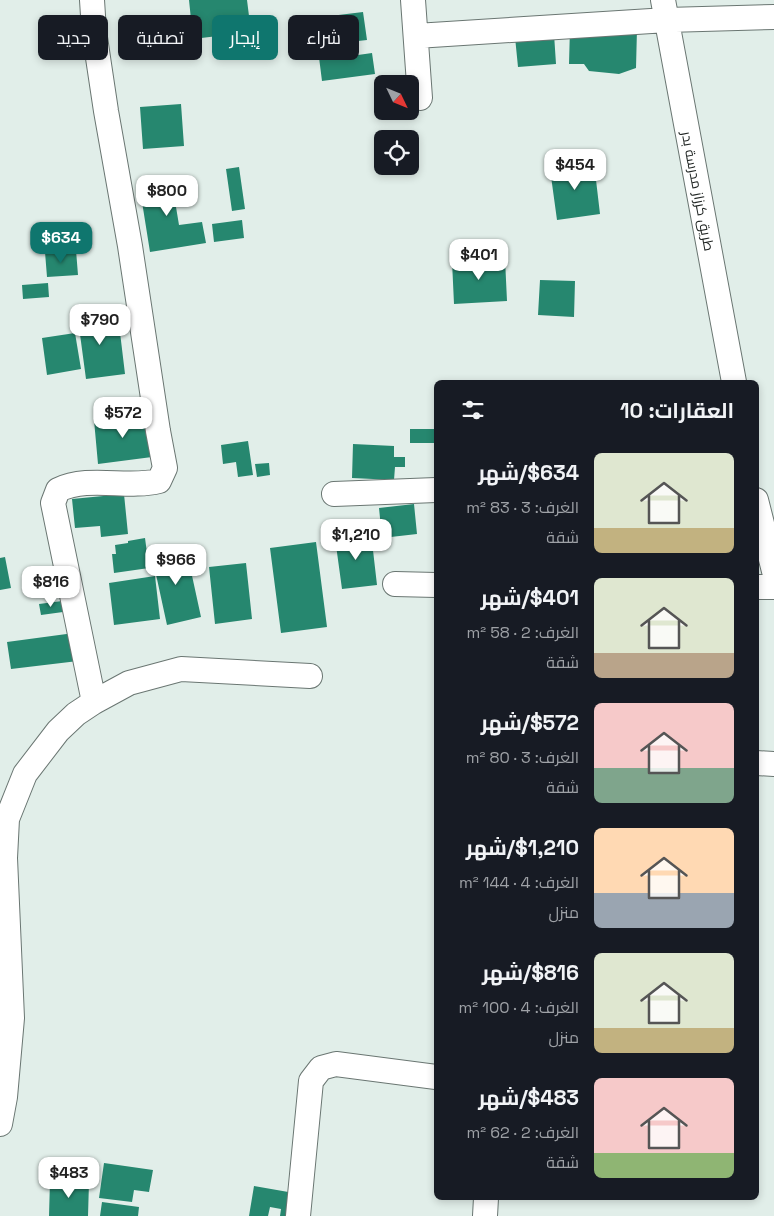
<!DOCTYPE html>
<html lang="ar">
<meta charset="utf-8">
<style>
body{margin:0;font-family:"Space Grotesk",Cairo,sans-serif;background:#242831;color:#f1f3f6;direction:rtl;height:100vh;display:flex;flex-direction:column;font-size:19px;white-space:nowrap}
*{box-sizing:border-box;margin:0}
p{font-size:16px;color:#9ea1a6}
.icon{flex:none;width:28px;height:28px;fill:none;stroke:currentColor;stroke-width:2;stroke-linecap:round;stroke-linejoin:round}
.map{position:relative;flex:1;overflow:hidden;direction:ltr}
.details{position:absolute;left:434px;top:380px;width:325px;height:820px;display:flex;flex-direction:column;background:#171b24;border-radius:8px;box-shadow:0 2px 8px #0003;direction:rtl}
.details>*{flex:none}
.banner{position:absolute;left:15px;top:15px;width:344px;height:45px;direction:rtl;display:flex;gap:10px}
.needle{width:32px;rotate:133deg}
.fabs{position:absolute;left:374px;top:75px;display:grid;gap:10px}
.fabs a{display:grid;place-items:center;width:45px;height:45px;border-radius:8px;background:#171b24;box-shadow:0 2px 8px #0003;font-size:25px}
.price{position:absolute;translate:-50% -42px;padding:0 11px;border-radius:10px;background:#fff;color:#222;font-size:16px;line-height:32px;filter:drop-shadow(0 1px 2px #0008)}
.price::after{content:'';position:absolute;left:50%;top:30px;width:15px;height:11px;margin-left:-8px;background:inherit;clip-path:polygon(0 0,100% 0,50% 100%)}
.price.on{background:#0f766e;color:#fff}
ul{padding:0;list-style:none}
li{display:flex;align-items:center;gap:15px;height:125px;padding:0 25px}
li span{display:grid;place-items:center;flex:none;width:140px;height:100px;border-radius:8px;color:#555}
li>.icon{margin-inline-start:auto}
span .icon{width:60px;height:60px;fill:#fffc;stroke-width:1}
li b{font-size:21px}
h2{display:flex;justify-content:space-between;align-items:center;height:60px;padding:0 25px;font-size:21px}
.chip{padding:0 18px;border-radius:8px;background:#171b24;box-shadow:0 2px 8px #0003;font-size:18px;line-height:45px}
.chip.on{background:#0f766e;color:#fff}
.map>svg:first-child{display:block}
.building{fill:#26876f}
.lines{fill:none;stroke-linecap:round;stroke-linejoin:round}
.minor-casing{stroke:#6a7672;stroke-width:26}
.minor{stroke:#fff;stroke-width:24}
.labels{text-anchor:middle;dominant-baseline:central;stroke-width:4.5;stroke-linejoin:round;paint-order:stroke}
.street-label{font-size:14px;fill:#212624;stroke:#fff}
</style>
<div class="map">
<svg width="774" height="1216" viewBox="0 0 774 1216">
<rect width="100%" height="100%" fill="#e1eee9"/>
<path class="building" d="M189,0H247L251,32L193,39Z
M363,12L367,40L349,42L351,56L372,53L375,74L322,81L314,18Z
M570,28L637,29L636,68L619,74L589,71L584,64H569Z
M554,34L556,64L518,67L515,37Z
M181,104L184,146L143,149L140,107Z
M594,163L600,214L557,220L550,169Z
M239,167L245,209L232,211L226,169Z
M180,177L182,194L174,195L179,225L202,222L206,243L150,252L139,183Z
M242,220L244,238L214,242L212,224Z
M76,250L78,275L47,277L45,252Z
M505,259L507,301L454,304L452,261Z
M540,280L575,281L574,317L538,315Z
M48,283L49,297L23,299L22,285Z
M102,308L104,326L119,324L125,374L86,379L77,312Z
M75,333L81,369L47,375L42,338Z
M147,414L152,457L98,464L94,420Z
M410,429H436V443H410Z
M248,441L253,475L238,477L236,462L223,464L221,445Z
M353,444L394,446V457H405V467H395L394,480L352,478Z
M269,463L270,475L257,477L255,464Z
M124,494L128,534L101,537L100,526L75,528L72,499Z
M414,504L417,534L382,538L379,508Z
M371,533L377,585L342,589L335,538Z
M145,538L149,568L114,573L112,554H116L115,545L128,543V541Z
M316,542L327,627L281,633L270,548Z
M186,548L201,617L167,625L152,556Z
M5,557L11,588L0,590V558Z
M246,563L252,619L215,624L209,567Z
M155,576L160,619L114,625L109,583Z
M62,601L63,612L41,615L39,604Z
M74,633L78,661L11,669L7,642Z
M104,1163L153,1170L149,1192L134,1190L132,1202L99,1198Z
M50,1181L89,1182L88,1216H49Z
M254,1186L294,1193L290,1216H280L281,1209L270,1207L268,1216H249Z
M102,1202L139,1207L138,1216H100Z"/>
<g class="lines">
<g class="minor-casing">
<path id="minor" d="M92,0L94,31L106,111L130,246L158,431L165,468L159,481C127,489 89,475 58,490L53,503L94,702
M413,0L420,98
M663,0L734,382
M416,36L667,20L774,17
M334,494L436,490
M756,500L774,571
M395,584L436,585
M756,587H774
M756,763L774,764
M0,1124L5,1097L12,1018L5,858L7,819L25,774L58,731L76,714L94,702L129,683L181,669L310,676
M298,1216L311,1081L321,1068L336,1064L436,1077
M485,1216L486,1198"/>
</g>
<use href="#minor" class="minor"/>
</g>
<g class="labels">
<g class="street-label">
<text transform="translate(698 191) rotate(79)">طريق كرزاز مدرسة بدر</text>
</g>
</g>
</svg>
<div class="fabs">
<a><svg class="needle" viewBox="-14 -14 28 28"><path d="M0-13l5 13h-10z" fill="#e53935"/><path d="M0 13l5-13h-10z" fill="#9ea1a6"/></svg></a>
<a><svg class="icon" aria-label="locate" viewBox="0 0 24 24"><circle cx="12" cy="12" r="6"/><path d="M12 2v4M12 18v4M2 12h4M18 12h4"/></svg></a>
</div>
<b class="price" style="left:575px;top:191px">$454</b>
<b class="price" style="left:167px;top:217px">$800</b>
<b class="price on" style="left:61px;top:264px">$634</b>
<b class="price" style="left:479px;top:281px">$401</b>
<b class="price" style="left:100px;top:346px">$790</b>
<b class="price" style="left:123px;top:439px">$572</b>
<b class="price" style="left:356px;top:561px">$1,210</b>
<b class="price" style="left:176px;top:586px">$966</b>
<b class="price" style="left:51px;top:608px">$816</b>
<b class="price" style="left:69px;top:1199px">$483</b>
<div class="banner">
<a class="chip">شراء</a>
<a class="chip on">إيجار</a>
<a class="chip">تصفية</a>
<a class="chip">جديد</a>
</div>
<section class="details">
<h2>العقارات: 10<svg class="icon" aria-label="filters" viewBox="0 0 24 24"><path d="M4 7h16M4 17h16"/><circle cx="9" cy="7" r="2"/><circle cx="15" cy="17" r="2"/></svg></h2>
<ul>
<li><span style="background:linear-gradient(#dfe7d0 75%,#c2b280 0)"><svg class="icon" aria-label="home" viewBox="0 0 24 24"><path d="M3 11l9-7 9 7M6 9v11h12V9"/></svg></span><div><b>$634/شهر</b><p>الغرف: 3 · 83 m²</p><p>شقة</p></div></li>
<li><span style="background:linear-gradient(#dfe7d0 75%,#b9a48a 0)"><svg class="icon" aria-label="home" viewBox="0 0 24 24"><path d="M3 11l9-7 9 7M6 9v11h12V9"/></svg></span><div><b>$401/شهر</b><p>الغرف: 2 · 58 m²</p><p>شقة</p></div></li>
<li><span style="background:linear-gradient(#f6c9c9 65%,#7fa58c 0)"><svg class="icon" aria-label="home" viewBox="0 0 24 24"><path d="M3 11l9-7 9 7M6 9v11h12V9"/></svg></span><div><b>$572/شهر</b><p>الغرف: 3 · 80 m²</p><p>شقة</p></div></li>
<li><span style="background:linear-gradient(#ffd9b3 65%,#9aa5b1 0)"><svg class="icon" aria-label="home" viewBox="0 0 24 24"><path d="M3 11l9-7 9 7M6 9v11h12V9"/></svg></span><div><b>$1,210/شهر</b><p>الغرف: 4 · 144 m²</p><p>منزل</p></div></li>
<li><span style="background:linear-gradient(#dfe7d0 75%,#c2b280 0)"><svg class="icon" aria-label="home" viewBox="0 0 24 24"><path d="M3 11l9-7 9 7M6 9v11h12V9"/></svg></span><div><b>$816/شهر</b><p>الغرف: 4 · 100 m²</p><p>منزل</p></div></li>
<li><span style="background:linear-gradient(#f6c9c9 75%,#8fb573 0)"><svg class="icon" aria-label="home" viewBox="0 0 24 24"><path d="M3 11l9-7 9 7M6 9v11h12V9"/></svg></span><div><b>$483/شهر</b><p>الغرف: 2 · 62 m²</p><p>شقة</p></div></li>
</ul>
</section>
</div>
